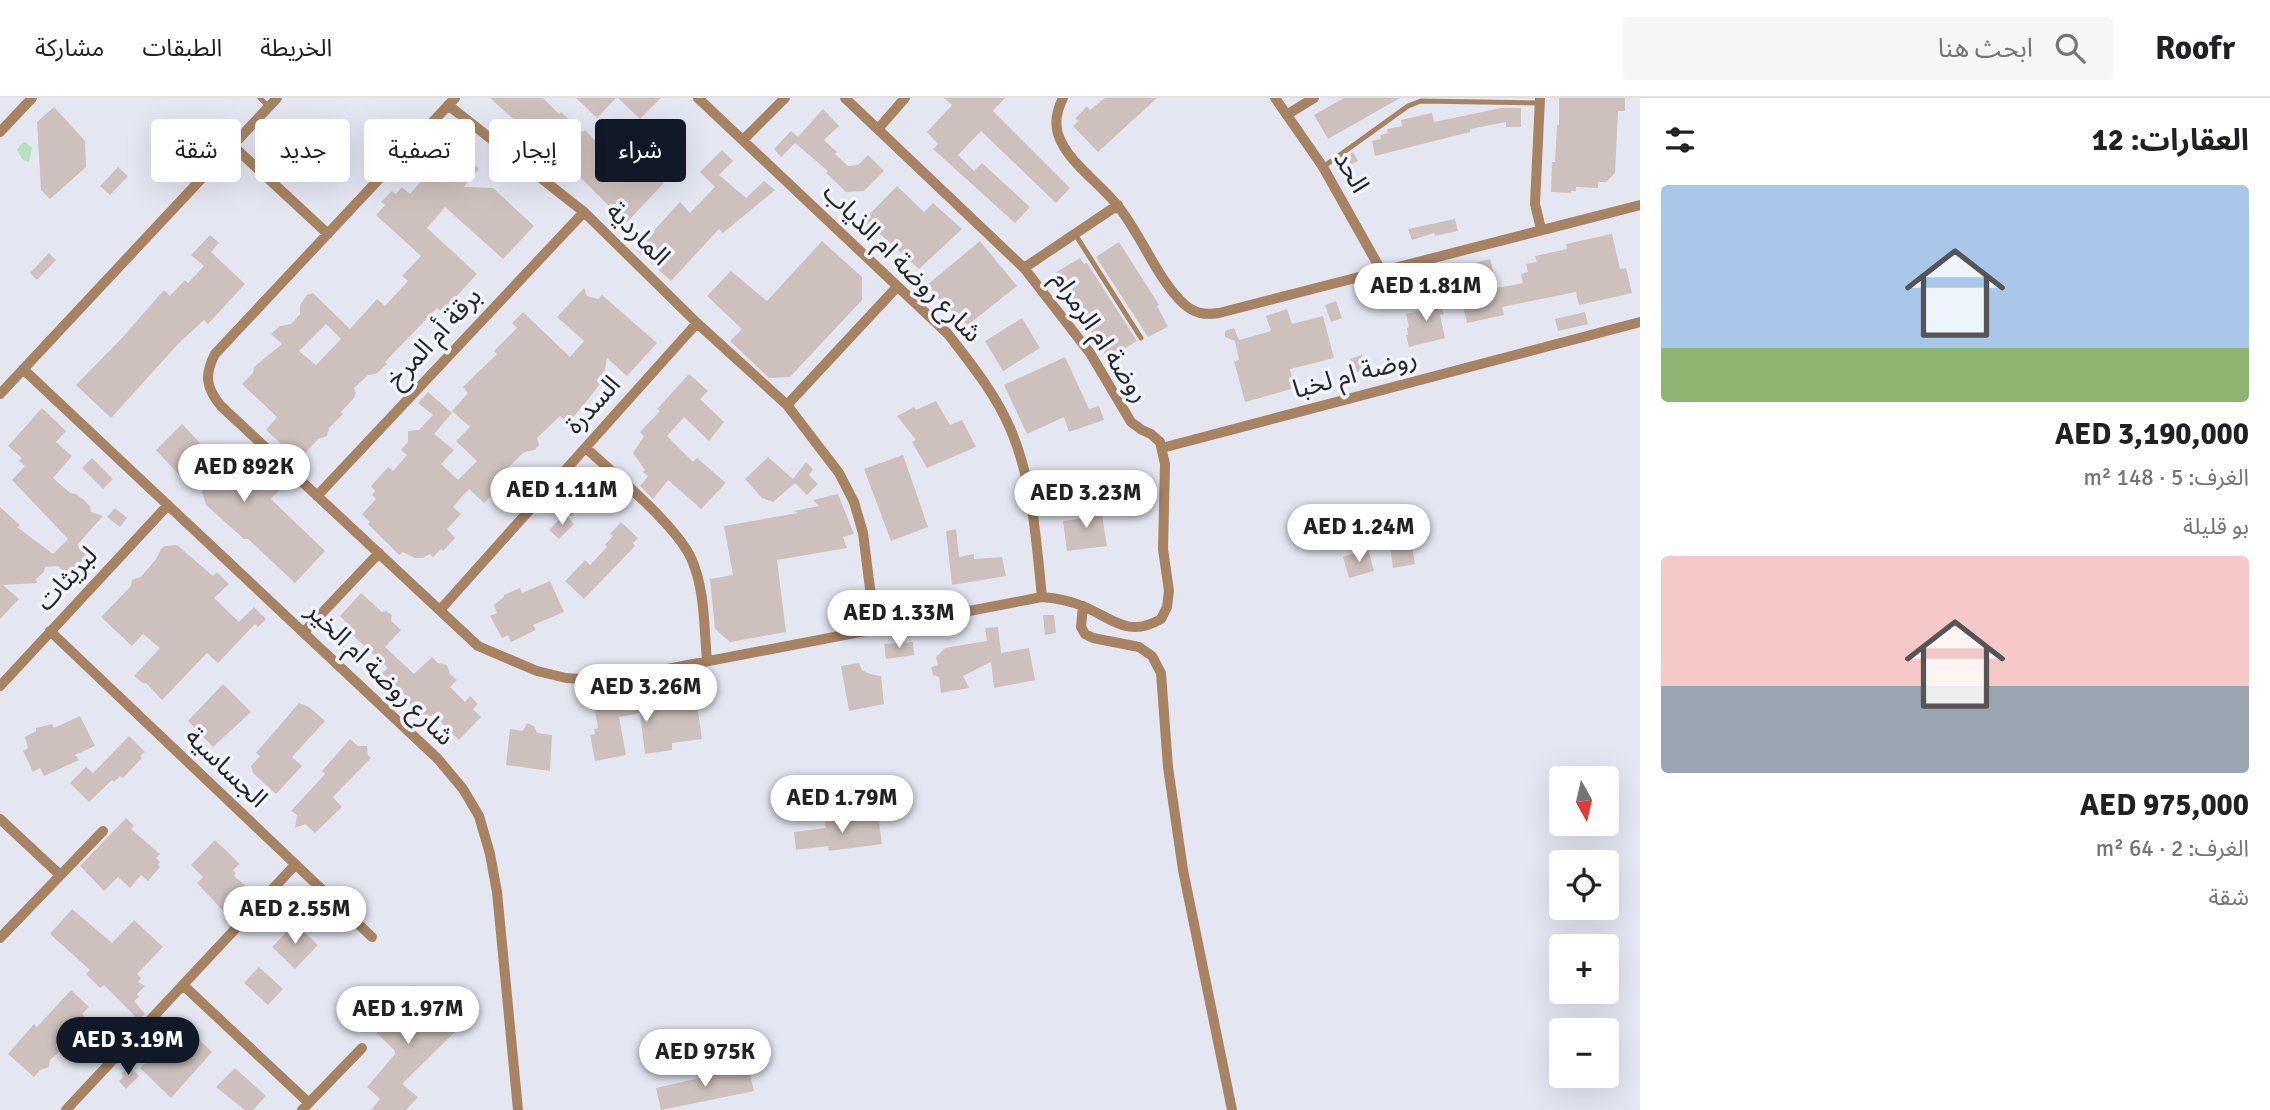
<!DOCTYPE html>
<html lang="ar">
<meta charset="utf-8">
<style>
body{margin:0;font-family:Signika,"Noto Sans Arabic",sans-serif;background:#f6f6f6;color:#202124;direction:rtl;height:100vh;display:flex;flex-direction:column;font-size:26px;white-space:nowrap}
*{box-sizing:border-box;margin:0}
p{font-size:23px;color:#757577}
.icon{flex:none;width:38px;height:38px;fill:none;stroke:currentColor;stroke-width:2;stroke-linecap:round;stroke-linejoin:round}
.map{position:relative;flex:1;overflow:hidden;direction:ltr}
.drawer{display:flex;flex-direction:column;background:#fff;width:630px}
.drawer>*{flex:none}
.top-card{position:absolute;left:21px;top:21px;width:665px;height:63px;direction:rtl;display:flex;gap:14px}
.needle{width:46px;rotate:172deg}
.fabs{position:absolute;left:1549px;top:668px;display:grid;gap:14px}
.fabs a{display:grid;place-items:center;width:70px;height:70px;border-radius:7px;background:#fff;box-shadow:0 7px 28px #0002;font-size:35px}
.price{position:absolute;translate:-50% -60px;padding:0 16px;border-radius:24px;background:#fff;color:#222;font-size:23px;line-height:46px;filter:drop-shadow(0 2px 4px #0008)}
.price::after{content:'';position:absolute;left:50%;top:42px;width:21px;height:16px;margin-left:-10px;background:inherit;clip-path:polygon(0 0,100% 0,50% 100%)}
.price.active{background:#111827;color:#fff}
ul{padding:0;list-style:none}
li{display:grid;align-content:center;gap:14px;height:371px;padding:0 21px}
li span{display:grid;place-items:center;height:217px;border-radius:7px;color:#555}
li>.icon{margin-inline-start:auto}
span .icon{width:126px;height:126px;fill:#fffc;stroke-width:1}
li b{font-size:30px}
h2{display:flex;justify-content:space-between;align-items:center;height:84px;padding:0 21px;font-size:30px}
.chip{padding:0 24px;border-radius:7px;background:#fff;box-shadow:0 7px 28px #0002;font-size:24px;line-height:63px}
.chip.active{background:#111827;color:#fff}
header{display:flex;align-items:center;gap:42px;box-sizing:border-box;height:98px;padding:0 35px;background:#fff;border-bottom:2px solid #e0e0e0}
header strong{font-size:33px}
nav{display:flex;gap:38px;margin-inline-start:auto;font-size:24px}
.search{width:490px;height:63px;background:#f6f6f6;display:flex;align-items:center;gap:18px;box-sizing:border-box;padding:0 24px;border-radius:7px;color:#757577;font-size:26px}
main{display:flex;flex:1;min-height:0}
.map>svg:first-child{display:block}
.pitch{fill:#b7e1b9}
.building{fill:#cec1bd;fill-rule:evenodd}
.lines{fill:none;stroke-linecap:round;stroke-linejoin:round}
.lane{stroke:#a88362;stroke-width:5}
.street{stroke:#a88362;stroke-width:10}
.labels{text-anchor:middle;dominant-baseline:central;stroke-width:7;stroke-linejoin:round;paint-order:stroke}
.street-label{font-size:26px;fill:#242529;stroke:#f2f4fd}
</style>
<header>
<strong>Roofr</strong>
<div class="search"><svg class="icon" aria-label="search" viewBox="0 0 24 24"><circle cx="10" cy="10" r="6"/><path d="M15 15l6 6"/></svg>ابحث هنا</div>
<nav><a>الخريطة</a><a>الطبقات</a><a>مشاركة</a></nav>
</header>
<main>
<section class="drawer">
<h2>العقارات: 12<svg class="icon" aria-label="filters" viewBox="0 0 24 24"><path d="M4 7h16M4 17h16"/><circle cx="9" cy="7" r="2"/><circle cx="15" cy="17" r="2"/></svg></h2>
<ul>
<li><span style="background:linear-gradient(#a9c7e8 75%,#8fb573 0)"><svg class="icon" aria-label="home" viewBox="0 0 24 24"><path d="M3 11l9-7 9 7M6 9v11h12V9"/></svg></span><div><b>AED 3,190,000</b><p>الغرف: 5 · 148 m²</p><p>بو قليلة</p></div></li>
<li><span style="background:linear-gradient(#f6c9c9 60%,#9aa5b1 0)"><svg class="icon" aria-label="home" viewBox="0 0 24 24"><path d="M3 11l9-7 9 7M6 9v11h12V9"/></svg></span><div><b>AED 975,000</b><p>الغرف: 2 · 64 m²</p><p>شقة</p></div></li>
</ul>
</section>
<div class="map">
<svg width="1640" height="1012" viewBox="0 0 1640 1012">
<rect width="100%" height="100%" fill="#e4e7f2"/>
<path class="pitch" d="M25,44L32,50L29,64L22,61L17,52L21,46Z"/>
<path class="building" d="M490,0H543L559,16L561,14L583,34L585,32L632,81L645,68L664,85L626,125L571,70L567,74L555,63L557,61L543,48L545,46L530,32L528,34Z
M576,0H616L597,20Z
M618,0H661L640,21Z
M944,0H1005L993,13L1070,90L1056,105L981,33L958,57L974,73L982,65L1030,109L1015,125L933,51L938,46L927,34L952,7Z
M1105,0H1157L1098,54L1073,28L1079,23L1075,21L1087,8L1090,12Z
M1344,0H1400L1328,41L1314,17Z
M1559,0H1625V13H1618L1615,75L1606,84H1598V90L1576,89V93H1571V95L1551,94L1552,64H1555L1557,27H1559Z
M54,9L85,43L86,69L50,101L41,92L37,24Z
M1501,10H1521V29H1506V24L1470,31V34L1375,58L1372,43L1381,41L1380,37L1388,35L1387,31L1402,28L1401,22L1432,15L1434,24Z
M823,11L839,28L824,42L837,54L835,56L848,68L858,67L868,57L884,73L864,93L846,94L826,75L828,73L795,45L781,59L774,51L791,33L798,39Z
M449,45L479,71L464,89L493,90L534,128L503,161L445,109L427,130L477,176L442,214L437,210L385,264L387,266L376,276L368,277L354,290L356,295L354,300L341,314L343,316L329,330L327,338L318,341L299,362L266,332L277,319L242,286L253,275L254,269L282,246L271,236L280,228L291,226L300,216V207L307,197L313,195L350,231L377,201L385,208L408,183L402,178L421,158L376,117L385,107L381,104L392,93L396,96L402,89L410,96L433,69L430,66ZM326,226L341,241L316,267L299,253Z
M722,52L733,63L719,77L746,100L764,83L775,92L723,135L719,131L671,183L636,152L680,104L690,115L715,89L700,74Z
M1353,54L1358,63L1342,71L1339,64Z
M118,69L128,78L110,97L100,88Z
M897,88L924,114L933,105L962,131L919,171L878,134L869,142L856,130Z
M1455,121L1458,133L1435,138L1434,135L1412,142L1408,131Z
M1612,136L1620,171L1626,170L1632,195L1579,207L1576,194L1502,209L1504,217L1467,225L1454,170L1490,161L1497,190L1523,185L1521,176L1528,174L1526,166L1537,164L1535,158L1567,151L1566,146Z
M210,137L219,145L211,154L245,186L208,226L204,222L179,245L111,320L76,287L122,240L164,192L170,198L185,182L188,185L204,168L191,157Z
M822,143L862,179V202L790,279L769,280L730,243L742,231L707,198L731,173L767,203Z
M980,143L1017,188L963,231L927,187Z
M1119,144L1159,207L1157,208L1168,229L1148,239L1096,159Z
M49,155L56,162L37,182L30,175Z
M1080,160L1084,166L1087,165L1137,243L1108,261L1055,175Z
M584,190L587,198L598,201L602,197L657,245L627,278L607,260L603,282L586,304L568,325L560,318L537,340L539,347L535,352L524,354L507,371L513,376L503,386L506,389L496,399L493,396L484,405L469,391L453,409L461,416L447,431L455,440L443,453L441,451L433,459L430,456L423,460H415L403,454L399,457L368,426L370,424L362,416L376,401L372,397L375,393L371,388L388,369L393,373L407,357L401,352L408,344V333L419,332L433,317L418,305L428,294L452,315L434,336L454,352L441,366L458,382L477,363L456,343L470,329L452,313L468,295L463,289L497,256L494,253L517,230L512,225L523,214L570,259L584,243L557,219Z
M1437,196L1444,216L1440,217L1445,240L1409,249L1406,237H1408L1407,230L1409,229L1406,216L1420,213L1418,204L1427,202V198Z
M1336,203L1342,220L1331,224L1325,207Z
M1287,211L1292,226L1323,218L1334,260L1290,271L1295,290L1245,304L1234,263L1239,262L1235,243L1225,239V233L1234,230L1239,242L1271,233L1266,218Z
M1585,214L1588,226L1558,233L1555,221Z
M1022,220L1040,250L1003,273L985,243Z
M1362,257L1366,271L1355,275L1350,261Z
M1065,259L1089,311L1099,308L1104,322L1069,334L1064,319L1027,336L1004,287Z
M689,276L708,293L700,301L724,324L709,343L684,319L667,338L693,364L697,360L726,385L701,411L668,382L653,401L640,388L648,378L643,374L645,372L633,355L644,338L640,334L660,313L657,311Z
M936,303L950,327L962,322L976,349L927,370L912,344L916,342L897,318L914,309L916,312Z
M42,310L66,333L56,344L72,358L53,380L70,395L76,396L84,402L90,408L91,414L103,418L77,447L88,457L80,465L84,469L72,481L58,468L45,469L44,474L36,481L37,485L3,487L19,501L0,521V409L20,427L17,429L53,456L68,441L12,382L25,368L19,363L22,360L8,348Z
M182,326L226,373L230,367L244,380L258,366L282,389L271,401L325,453L295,485L248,441H244L206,407L199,384L192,391L156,352Z
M903,357L928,429L891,443L864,371Z
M768,359L793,381L806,364L813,371L809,377L818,386L807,397L795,385L773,404L762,400L745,381Z
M92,360L113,381L103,391L82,370Z
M575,393L585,402L571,418L561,409Z
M838,396L854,436L843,439L847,450L777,462L786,534L730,544L715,531L710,481L733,477L724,428L798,415L794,413L819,408L813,402Z
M1100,404L1107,448L1067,453L1063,423L1087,420L1085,406Z
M115,410L127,420L120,429L107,419Z
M565,416L574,426L559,441L549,432Z
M621,424L638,440L633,445L635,448L584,501L565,483L585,462L590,467L607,449L605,447L613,438L610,436Z
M956,431L959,459L974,456V461L1002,459L1006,478L952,487L946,433Z
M1410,437L1415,466L1393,470L1389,441Z
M177,447L213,478L217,474L229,486L214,500L239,524L254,509L266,521L258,529L255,526L218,565L207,555L162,602L146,585L144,586L134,578L160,550L143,536L132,548L101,519L131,488L132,482L141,479L156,461L161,451L165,448Z
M1368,451L1374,473L1349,480L1343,459Z
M550,483L564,514L533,527L536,532L511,544L508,537L502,540L490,518L497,515L494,507L504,499V497L520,490L522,495Z
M361,495L382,514L386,513L392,517L391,523L401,532L385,549L414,576L432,559L438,565L447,567L450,576L457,582L450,589L465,604L470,598L478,606L473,611L481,619L459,642L433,616L427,622L404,600L406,598L382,575L388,570L345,530L348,526L340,518Z
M1043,517H1054L1056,535L1045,537Z
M998,529L1001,555L1029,550L1035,582L994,590L991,564L963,578L969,590L941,595L939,579L933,577L931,569L938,567L936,559L945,550L987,543L985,530Z
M913,544L914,557L886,561L884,546Z
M859,565L862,572L870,576L881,578L884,606L849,613L841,568Z
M223,586L251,614L213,649L188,623Z
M660,592L661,603L696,599L702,641L672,645V652L645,656L640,615L619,619L626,657L595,663L590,637L595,636L594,631L598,630L594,608L635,604L634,595Z
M299,605L309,609L325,623L292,659L302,668L276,696L253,675L251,668L260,658L256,655Z
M80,618L95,648L75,657L79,662L44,678L40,670L33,674L23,653L28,650L25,639L36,633V630L52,626L54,630Z
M527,625L534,628L537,635L552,637L550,673L506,667L510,631L523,633Z
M129,638L145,654L140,658L142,660L123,680L120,678L114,684L112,682L89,704L70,685L86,669L93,675Z
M350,641L358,648H367L368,657L371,660L333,699L342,709L315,735L305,726L295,730L297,717L291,713L325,676L322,673Z
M878,717L882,746L829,753L828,748L796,752L794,734L826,730L825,724Z
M126,720L134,728L131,731L160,756L156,760L160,764L158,767L160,769L148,783L141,777L130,790L118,779L104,793L80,768Z
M215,742L240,766L233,772L236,775L234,778L249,791L225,815L197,785L203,779L191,767Z
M72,811L112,845L134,822L163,849L137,876L141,880L138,884L145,888L137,896L139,899L134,903L145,916L139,922L104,887L100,890L86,876L90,872L50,836Z
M295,825L318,847L295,871L272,849Z
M259,869L283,891L268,907L244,885Z
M414,887L458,931L402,986L418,999L406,1012H371L380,1001L367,989L395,956V953L371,929Z
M71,892L89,909L82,916L88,922L79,931L75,927L56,947L61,952L50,962L49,969L40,972L34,979L8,956L34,926L37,929Z
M179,922L212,954L171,1000L140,970L163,947L159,943Z
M129,968L139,978L126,991L119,983L124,978L121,976Z
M748,969L754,993L661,1012L656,990Z
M235,970L266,998L253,1012H245L216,989Z"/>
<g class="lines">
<path class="lane" d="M260,0L269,9
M1323,69L1408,8L1421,3L1540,5
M1075,136L1141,240"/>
<path class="street" d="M455,0L215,256C204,277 206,290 221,308L478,548L537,573L566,580L597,582L631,578L1042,499C1057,500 1071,503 1085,509C1113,521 1128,540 1161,521L1167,509L1169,493L1163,451L1165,366L1160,344L1151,336L1142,332L1131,324L1090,255L1024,170L845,0
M698,0L948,236C971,266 995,295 1010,330C1033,383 1036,442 1042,499
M1063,0C1057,12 1054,23 1058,36C1067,64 1099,84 1117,107C1140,134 1158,183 1184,206C1195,216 1205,217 1219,215L1640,107
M1275,0L1323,69L1382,174
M1540,0L1535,106L1541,131
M448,7L584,114L697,225L787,307L839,375L854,404L863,435L875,530
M1288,16L1314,0
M878,31L905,0
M0,34L32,0
M744,41L785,0
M232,47L328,136
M1024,170L1118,107
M23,271L438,661L463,691L479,718L490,756L497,794L518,1012
M0,296L277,0
M787,307L897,189
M586,350C615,377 675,426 691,460C705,490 704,530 707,563
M1162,350L1640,224
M317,398L584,114
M1083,508L1081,529L1085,536L1093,540L1139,549L1152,558L1161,575L1168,669L1183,772L1232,1012
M440,512L697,225
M50,533L372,839
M304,534L379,455
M0,588L168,407
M0,721L60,777
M0,840L103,733
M183,887L309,1005
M66,1012L295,767
M302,1012L362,950"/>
</g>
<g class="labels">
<g class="street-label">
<text transform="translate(1351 74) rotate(60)">الحد</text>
<text transform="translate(638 136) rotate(45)">الماردية</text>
<text transform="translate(902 165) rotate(45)">شارع روضة ام الذياب</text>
<text transform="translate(1100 239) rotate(56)">روضة ام الرمرام</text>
<text transform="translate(434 240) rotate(-47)">برقة أم المرخ</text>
<text transform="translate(1355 276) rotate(-15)">روضة ام لخبا</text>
<text transform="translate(593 307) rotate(-48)">السدرة</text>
<text transform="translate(67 481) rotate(-47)">لبريثات</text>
<text transform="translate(380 576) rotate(44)">شارع روضة ام الخير</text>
<text transform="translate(226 670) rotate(44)">الجساسية</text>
</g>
</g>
</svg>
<div class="fabs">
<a><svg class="needle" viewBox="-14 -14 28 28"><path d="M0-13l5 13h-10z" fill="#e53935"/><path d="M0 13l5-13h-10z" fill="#757577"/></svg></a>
<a><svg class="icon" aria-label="locate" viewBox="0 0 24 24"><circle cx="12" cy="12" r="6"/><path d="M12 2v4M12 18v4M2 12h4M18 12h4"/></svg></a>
<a>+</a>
<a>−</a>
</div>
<b class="price" style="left:1426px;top:225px">AED 1.81M</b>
<b class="price" style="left:244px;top:406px">AED 892K</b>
<b class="price" style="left:562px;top:429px">AED 1.11M</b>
<b class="price" style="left:1086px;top:432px">AED 3.23M</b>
<b class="price" style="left:1359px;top:466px">AED 1.24M</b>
<b class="price" style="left:899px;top:552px">AED 1.33M</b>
<b class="price" style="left:646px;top:626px">AED 3.26M</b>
<b class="price" style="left:842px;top:737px">AED 1.79M</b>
<b class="price" style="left:295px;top:848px">AED 2.55M</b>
<b class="price" style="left:408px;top:948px">AED 1.97M</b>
<b class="price active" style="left:128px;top:979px">AED 3.19M</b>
<b class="price" style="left:705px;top:991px">AED 975K</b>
<div class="top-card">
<a class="chip active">شراء</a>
<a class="chip">إيجار</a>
<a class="chip">تصفية</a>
<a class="chip">جديد</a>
<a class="chip">شقة</a>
</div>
</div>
</main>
